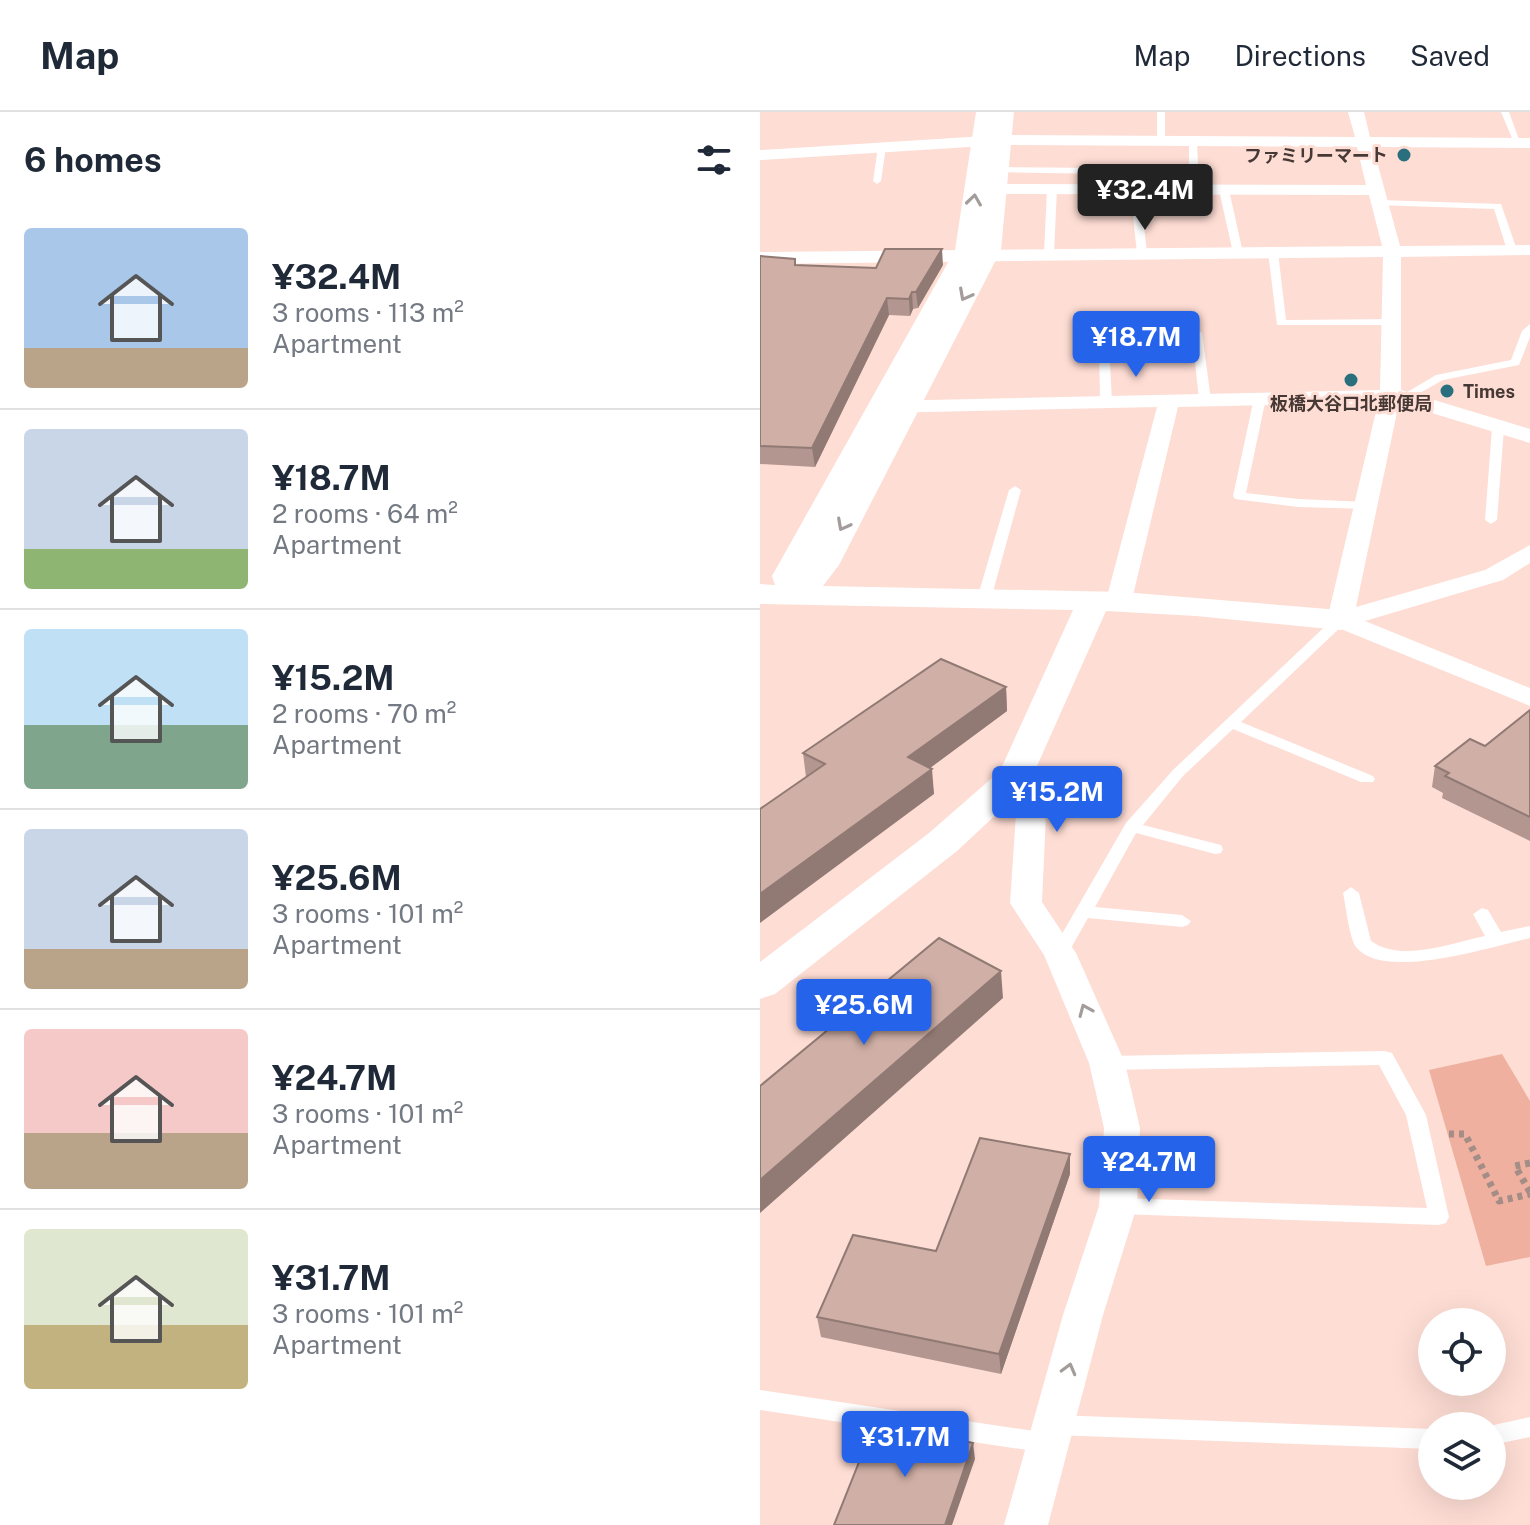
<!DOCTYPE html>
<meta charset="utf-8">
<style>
body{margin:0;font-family:"Public Sans","Noto Sans JP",sans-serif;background:#f2f2f3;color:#1f2937;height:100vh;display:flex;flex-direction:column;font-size:30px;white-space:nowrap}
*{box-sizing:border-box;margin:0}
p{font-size:26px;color:#747a83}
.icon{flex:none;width:44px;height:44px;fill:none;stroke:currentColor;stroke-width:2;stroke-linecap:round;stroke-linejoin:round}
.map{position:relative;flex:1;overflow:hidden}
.panel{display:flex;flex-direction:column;background:#fff;width:760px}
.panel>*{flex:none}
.tools{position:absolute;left:658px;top:1196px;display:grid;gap:16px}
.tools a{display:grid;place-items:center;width:88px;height:88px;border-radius:50%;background:#fff;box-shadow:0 8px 32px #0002;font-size:40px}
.price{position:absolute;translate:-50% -68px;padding:0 18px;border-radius:8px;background:#2563eb;color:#fff;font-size:26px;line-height:52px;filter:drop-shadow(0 2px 4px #0008)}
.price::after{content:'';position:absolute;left:50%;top:48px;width:24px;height:18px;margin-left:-12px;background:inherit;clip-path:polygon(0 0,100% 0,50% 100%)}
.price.active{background:#222;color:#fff}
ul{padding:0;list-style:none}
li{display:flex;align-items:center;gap:24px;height:200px;padding:0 24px}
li+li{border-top:2px solid #e0e1e3}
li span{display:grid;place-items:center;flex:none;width:224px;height:160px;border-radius:8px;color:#555}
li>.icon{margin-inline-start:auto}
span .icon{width:96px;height:96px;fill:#fffc;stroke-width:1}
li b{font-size:34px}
h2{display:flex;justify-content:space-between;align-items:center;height:96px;padding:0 24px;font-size:34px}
header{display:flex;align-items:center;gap:48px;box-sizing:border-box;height:112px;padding:0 40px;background:#fff;border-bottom:2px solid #e0e1e3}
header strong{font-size:38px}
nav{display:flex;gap:44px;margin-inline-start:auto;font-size:28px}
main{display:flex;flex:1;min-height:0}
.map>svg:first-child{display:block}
.green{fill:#efb09f}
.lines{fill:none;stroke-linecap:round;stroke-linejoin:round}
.path{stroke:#a48d87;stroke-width:7;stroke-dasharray:5 5;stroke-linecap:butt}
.service{fill:#fff;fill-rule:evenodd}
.minor{fill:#fff;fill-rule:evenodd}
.tertiary{fill:#fff;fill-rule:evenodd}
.wall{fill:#b2968f}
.shaded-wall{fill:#917a74}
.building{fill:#cfafa6;stroke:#917a74;stroke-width:2}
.oneway{stroke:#a29c9a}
.poi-dot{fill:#2a6f7e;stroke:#feddd4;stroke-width:3}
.labels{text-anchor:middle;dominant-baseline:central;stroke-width:6;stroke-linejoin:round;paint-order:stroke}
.far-poi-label{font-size:18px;font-weight:bold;fill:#463935;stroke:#feddd4;text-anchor:end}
</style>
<header>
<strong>Map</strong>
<nav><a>Map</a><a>Directions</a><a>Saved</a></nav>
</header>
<main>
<section class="panel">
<h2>6 homes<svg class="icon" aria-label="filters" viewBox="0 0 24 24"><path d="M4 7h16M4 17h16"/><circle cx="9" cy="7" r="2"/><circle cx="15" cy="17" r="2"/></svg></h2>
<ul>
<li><span style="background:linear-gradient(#a9c7e8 75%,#b9a48a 0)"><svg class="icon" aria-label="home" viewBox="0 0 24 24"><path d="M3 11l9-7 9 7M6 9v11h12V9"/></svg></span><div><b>¥32.4M</b><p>3 rooms · 113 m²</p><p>Apartment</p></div></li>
<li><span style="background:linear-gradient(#c9d6e8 75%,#8fb573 0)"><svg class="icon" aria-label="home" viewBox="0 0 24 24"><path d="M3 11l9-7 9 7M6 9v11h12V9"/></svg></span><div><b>¥18.7M</b><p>2 rooms · 64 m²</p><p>Apartment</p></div></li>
<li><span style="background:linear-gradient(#bfe0f5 60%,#7fa58c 0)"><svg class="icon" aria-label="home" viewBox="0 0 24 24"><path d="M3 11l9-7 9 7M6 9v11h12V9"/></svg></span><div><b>¥15.2M</b><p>2 rooms · 70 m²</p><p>Apartment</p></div></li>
<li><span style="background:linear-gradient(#c9d6e8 75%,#b9a48a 0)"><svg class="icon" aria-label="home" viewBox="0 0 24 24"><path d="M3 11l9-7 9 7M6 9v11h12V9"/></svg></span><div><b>¥25.6M</b><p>3 rooms · 101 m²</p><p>Apartment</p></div></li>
<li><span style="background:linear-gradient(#f6c9c9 65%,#b9a48a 0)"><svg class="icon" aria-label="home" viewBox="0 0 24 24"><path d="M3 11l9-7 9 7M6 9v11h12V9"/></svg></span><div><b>¥24.7M</b><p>3 rooms · 101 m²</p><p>Apartment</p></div></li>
<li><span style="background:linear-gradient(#dfe7d0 60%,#c2b280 0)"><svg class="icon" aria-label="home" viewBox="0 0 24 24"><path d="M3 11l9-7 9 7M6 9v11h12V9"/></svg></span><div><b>¥31.7M</b><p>3 rooms · 101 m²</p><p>Apartment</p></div></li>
</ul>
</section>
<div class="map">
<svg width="770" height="1413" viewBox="0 0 770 1413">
<rect width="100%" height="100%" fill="#feddd4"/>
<path class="green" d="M742,942L770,989V1145L726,1154L669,958Z"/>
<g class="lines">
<path class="path" d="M689,1022H705L739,1089L770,1082
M770,1051L755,1054L770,1080"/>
<path class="service" d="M397,0H405V29L401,32L397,29Z
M741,0H749L761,33L754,31Z
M433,26L437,29L439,78L434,81L429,78V29Z
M122,32L126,35L121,69L117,72L113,69L118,35Z
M238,55L343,56L347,59L343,62L235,60V56Z
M292,73L297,76L294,142L289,145L284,142L287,76Z
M375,74L380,77L387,141L382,144L377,141L370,77Z
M464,75L469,78L483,141L478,144L473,141L459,78Z
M619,88L741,92L757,138L752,141L747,138L734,97L616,93L614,91Z
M513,137L518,140L526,208L632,207L637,210L632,213H517L508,140Z
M770,212V225L759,253L683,268L649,287L639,285L676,263L751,248L762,219Z
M437,218L442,221L451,288L445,291L439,288L432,221Z
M344,228L349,231L352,290L346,293L340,290L339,231Z
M500,283L506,286L486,381L538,387L607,390L611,391V397L538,395L475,387L473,384L494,286Z
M738,312L744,316L737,408L731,412L725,408L732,316Z
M255,374L261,378L231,487L224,491L219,490L217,487L249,378Z
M580,504L587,508L585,511L481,610L613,664L615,667L613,670H601L473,617L423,664L383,713L461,733L463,737L461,741L455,742L376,721L335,795L422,803L431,809L428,813L422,815L328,806L306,845H294L291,841L366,711L413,658L575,505Z
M591,775L599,781L611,829C642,851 691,831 725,824L713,802L722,796L728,798L741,820L770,814V826C733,834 623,870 596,835C589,825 586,794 583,781Z
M625,939L632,941L666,1003L689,1105L686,1111L679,1113L358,1102L351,1100L348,1094L351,1088L358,1086L667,1096L646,1003L619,953L347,958L340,956L338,951L340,946L347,944Z
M0,1278L287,1321L295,1324L298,1331L295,1338L287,1341L0,1298Z
M294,1303L672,1317V1337L294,1323L286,1320L283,1313L286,1306Z
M770,1305V1325L732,1333V1314H729Z"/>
<path class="minor" d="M588,0H604L610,25L770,26V36L613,35L640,134L770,133V143L641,145V278L770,317V331L639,291L596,495L725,458L770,433V451L743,468L605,509L770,576V594L571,513L567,508L618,291L418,295L371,492L367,497H349L345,492L397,295L123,301L112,295L123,289L620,278L623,145L0,152V140L622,134L609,83L235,82L227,77L235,72L606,73L597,35L241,33L0,48V38L241,23L595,25Z
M256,655L266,658L286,702L282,790L316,841L365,951L380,1016L377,1094L343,1203L288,1413H244L303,1203L339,1094L344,1016L329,951L284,843L250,791L256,702L241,664L246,658Z"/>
<path class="tertiary" d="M216,0H254L241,138L79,453L63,474L363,480L580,498L592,501L596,508L592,515L580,518L436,504L346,499L269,672L197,739L15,882L0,887V850L169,721L240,659L313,498L0,492V472L15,473L12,464L195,138Z"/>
</g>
<path class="wall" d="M0,144L36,154L116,156L183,153L158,196L153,197L150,204L129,203L55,355L0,352Z
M246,575L247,599L170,656L174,682L46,665L43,641Z
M770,598V729L682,686L683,681L672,675L675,654L725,634Z
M310,1062L241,1262L61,1225L57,1205L176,1139Z"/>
<path class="shaded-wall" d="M182,137L183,153L158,196L156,180Z
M152,180L153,197L150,204L149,187Z
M127,186L129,203L55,355L52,336Z
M246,575L247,599L151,670L148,645Z
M172,657L174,682L0,811V782Z
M241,859L243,886L0,1101V1068Z
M310,1042V1062L241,1262L239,1242Z
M213,1331L215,1347L192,1413H185Z"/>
<path class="building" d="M125,137H182L156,180H152L149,187L127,186L52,336L0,334V144L35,147V153L116,156Z
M181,547L246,575L148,645L172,657L0,782V697L65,652L43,641Z
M770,598V705L685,664L689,661L675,654L710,627L725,634Z
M179,826L241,859L0,1068V974Z
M220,1026L310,1042L239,1242L57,1205L93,1123L176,1139Z
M115,1310L213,1331L185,1413H74Z"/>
<defs><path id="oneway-chevron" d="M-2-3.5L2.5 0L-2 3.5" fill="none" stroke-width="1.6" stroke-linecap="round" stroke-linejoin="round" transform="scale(2)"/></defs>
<g class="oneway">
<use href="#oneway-chevron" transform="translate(214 88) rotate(-82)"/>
<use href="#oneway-chevron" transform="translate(205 183) rotate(118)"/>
<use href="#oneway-chevron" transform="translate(83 413) rotate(118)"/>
<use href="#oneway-chevron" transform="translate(325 898) rotate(-113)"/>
<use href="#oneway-chevron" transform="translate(309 1257) rotate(-75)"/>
</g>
<g class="poi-dot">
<circle cx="644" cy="43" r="8"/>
<circle cx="591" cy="268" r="8"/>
<circle cx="687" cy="279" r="8"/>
</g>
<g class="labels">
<g class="far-poi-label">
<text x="628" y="43">ファミリーマート</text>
<text x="703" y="279" text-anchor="start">Times</text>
<text x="591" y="291" text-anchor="middle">板橋大谷口北郵便局</text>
</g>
</g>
</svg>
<div class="tools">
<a><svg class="icon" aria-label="locate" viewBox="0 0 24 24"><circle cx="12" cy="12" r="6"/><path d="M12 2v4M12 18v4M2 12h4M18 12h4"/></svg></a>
<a><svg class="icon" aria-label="layers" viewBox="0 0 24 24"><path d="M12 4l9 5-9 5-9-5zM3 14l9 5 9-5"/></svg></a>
</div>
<b class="price active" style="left:385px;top:120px">¥32.4M</b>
<b class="price" style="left:376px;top:267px">¥18.7M</b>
<b class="price" style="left:297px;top:722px">¥15.2M</b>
<b class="price" style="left:104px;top:935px">¥25.6M</b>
<b class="price" style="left:389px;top:1092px">¥24.7M</b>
<b class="price" style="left:145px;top:1367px">¥31.7M</b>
</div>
</main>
